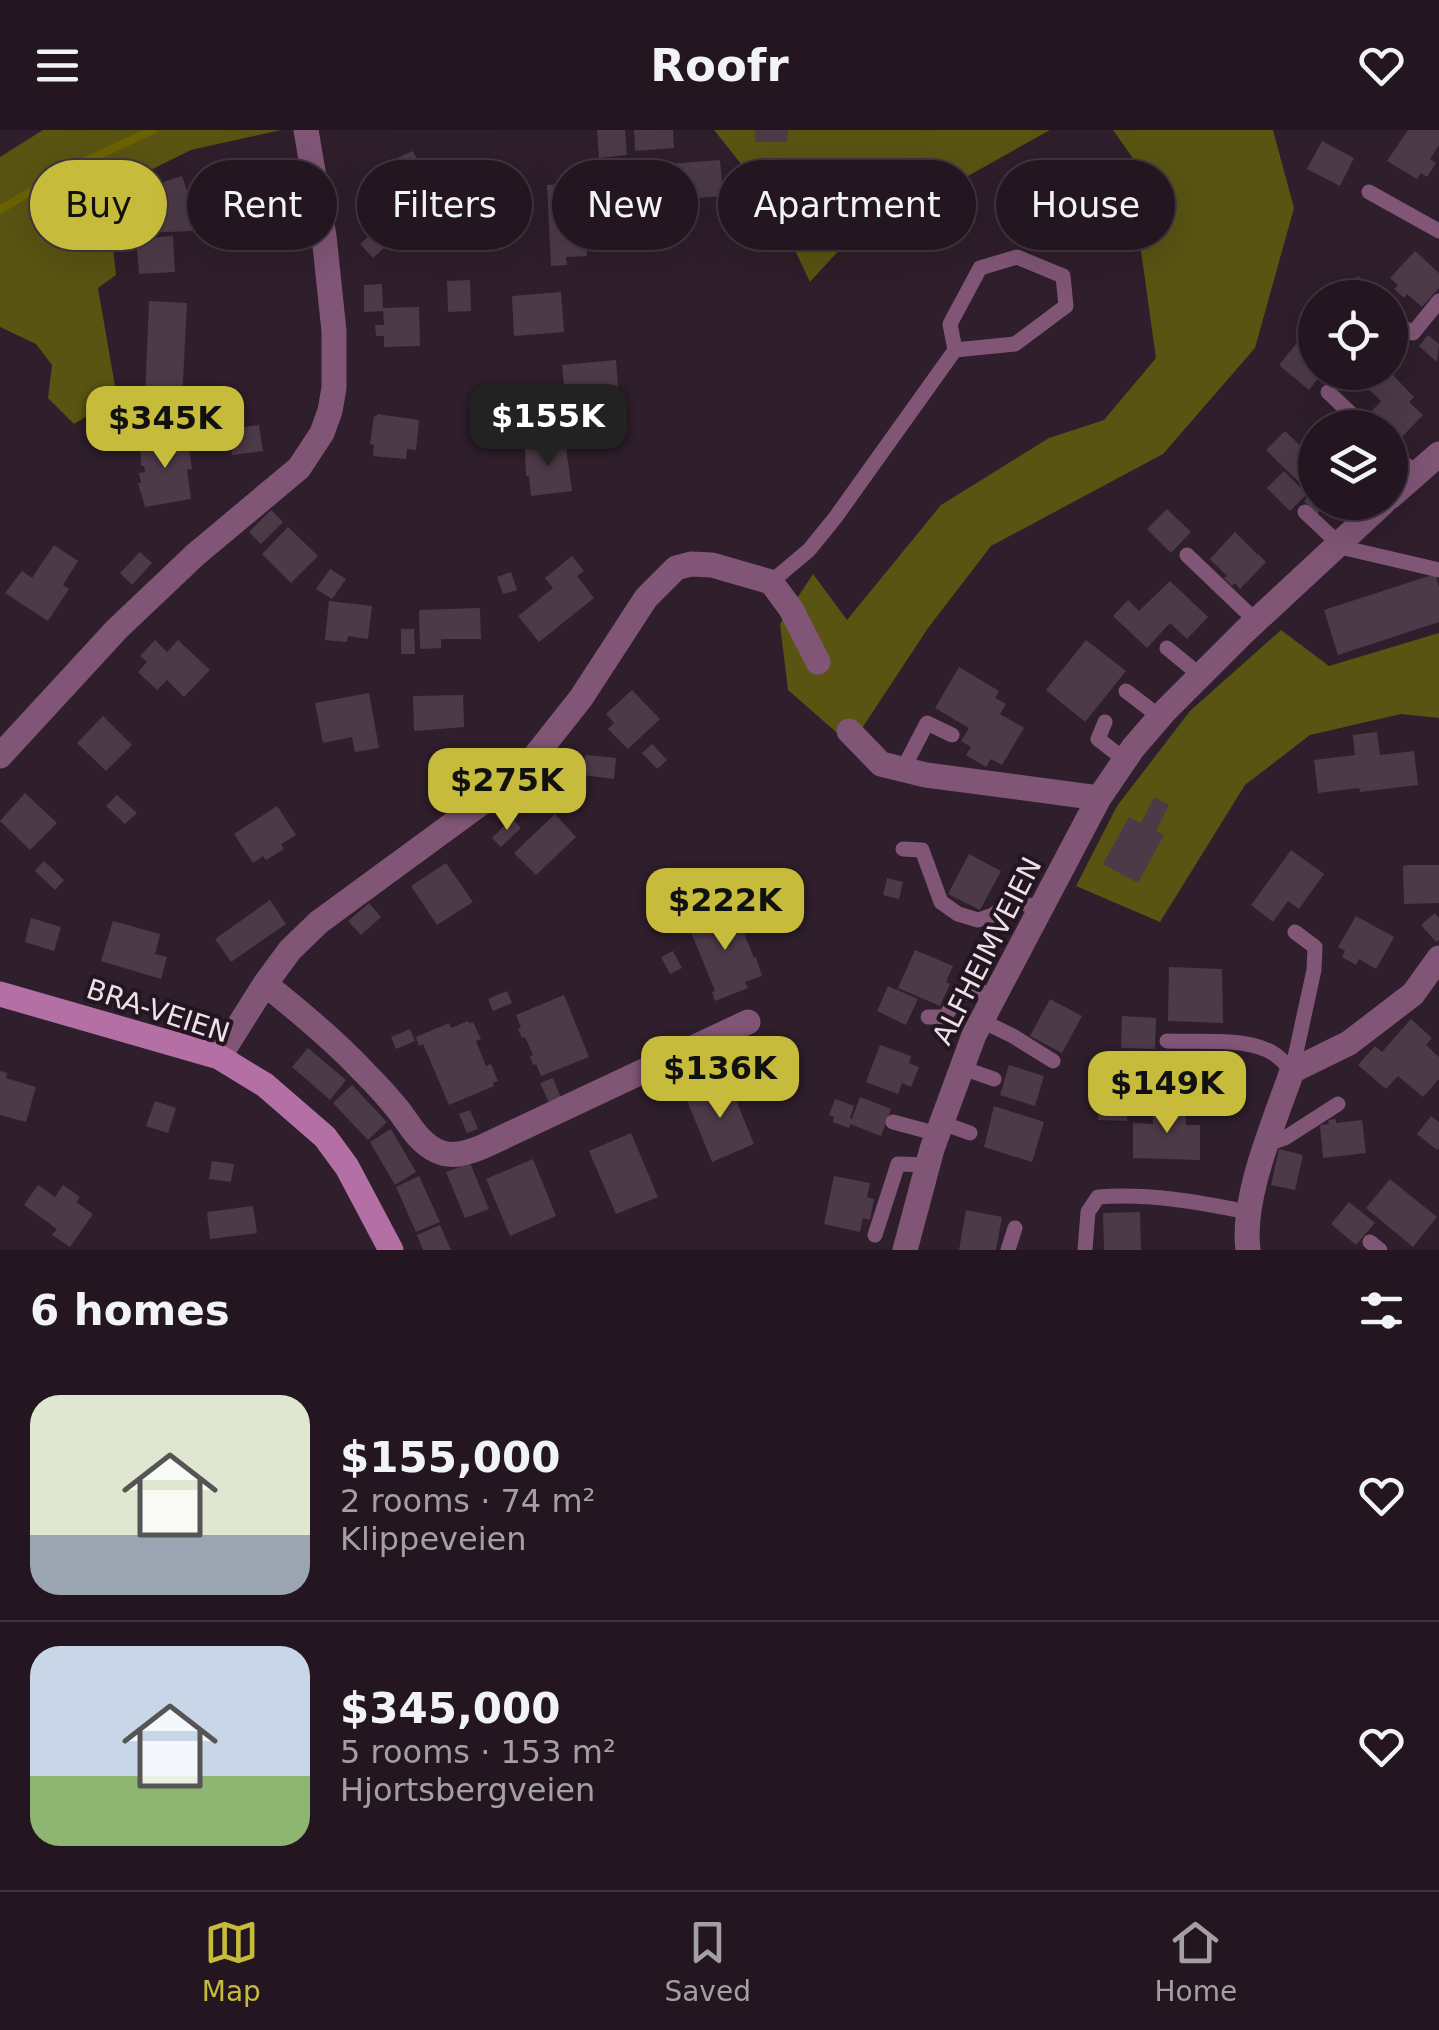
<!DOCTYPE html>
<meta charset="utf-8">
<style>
body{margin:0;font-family:"DejaVu Sans",sans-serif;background:#2b1f29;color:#f1f3f6;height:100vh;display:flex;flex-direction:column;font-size:38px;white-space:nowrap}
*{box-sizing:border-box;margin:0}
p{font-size:32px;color:#a39fa5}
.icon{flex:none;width:55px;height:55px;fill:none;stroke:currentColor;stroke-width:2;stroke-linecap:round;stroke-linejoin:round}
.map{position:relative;height:1120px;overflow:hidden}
.panel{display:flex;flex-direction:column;background:#231620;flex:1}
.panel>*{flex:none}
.guide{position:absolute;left:30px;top:30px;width:1380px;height:90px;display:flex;gap:20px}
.fabs{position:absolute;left:1298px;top:150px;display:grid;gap:20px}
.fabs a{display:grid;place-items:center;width:110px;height:110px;border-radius:50%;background:#231620;box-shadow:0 10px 40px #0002,0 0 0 2px #40353e;font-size:50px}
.price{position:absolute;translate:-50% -85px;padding:0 22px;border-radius:20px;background:#c7bb3c;color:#111;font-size:32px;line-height:65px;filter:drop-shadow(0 2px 5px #0008)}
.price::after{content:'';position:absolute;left:50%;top:60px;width:30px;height:22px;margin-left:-15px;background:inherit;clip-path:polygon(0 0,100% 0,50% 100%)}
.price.current{background:#222;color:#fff}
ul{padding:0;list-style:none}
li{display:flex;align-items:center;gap:30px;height:250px;padding:0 30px}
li+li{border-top:2px solid #40353e}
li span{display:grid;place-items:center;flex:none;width:280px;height:200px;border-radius:30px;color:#555}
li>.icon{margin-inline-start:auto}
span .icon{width:120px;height:120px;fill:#fffc;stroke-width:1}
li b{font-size:42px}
h2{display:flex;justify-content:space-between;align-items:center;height:120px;padding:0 30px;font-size:42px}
.pill{padding:0 35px;border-radius:45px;background:#231620;box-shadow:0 10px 40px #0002,0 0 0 2px #40353e;font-size:35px;line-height:90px}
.pill.current{background:#c7bb3c;color:#111}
header{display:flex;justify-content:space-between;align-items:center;height:130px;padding:0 30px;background:#231620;font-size:45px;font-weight:800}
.tabs{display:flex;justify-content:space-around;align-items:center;height:140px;border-top:2px solid #40353e;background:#231620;font-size:28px;color:#a39fa5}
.tabs a{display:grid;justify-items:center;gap:5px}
.tabs .current{color:#c7bb3c}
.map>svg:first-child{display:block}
.forest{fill:#595412}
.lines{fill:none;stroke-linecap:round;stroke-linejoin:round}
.stream{stroke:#6b6300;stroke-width:8}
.building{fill:#4d3a49}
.service{stroke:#805576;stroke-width:15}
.minor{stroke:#805576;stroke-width:25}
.secondary{stroke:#b470a5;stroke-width:25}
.labels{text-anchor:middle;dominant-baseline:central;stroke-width:8;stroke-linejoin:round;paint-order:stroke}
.street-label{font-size:28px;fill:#ece0e9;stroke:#251521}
</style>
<header><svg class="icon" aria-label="menu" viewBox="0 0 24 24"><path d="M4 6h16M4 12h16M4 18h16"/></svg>Roofr<svg class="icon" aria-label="heart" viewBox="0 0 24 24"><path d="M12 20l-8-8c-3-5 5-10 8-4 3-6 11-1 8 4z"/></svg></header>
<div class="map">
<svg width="1439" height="1120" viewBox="0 0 1439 1120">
<rect width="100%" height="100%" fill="#2f1e2b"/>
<path class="forest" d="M43,0H281L191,20L110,60L112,110L116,145L98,158L117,268L74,294L48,268L52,235L36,214L0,197V27Z
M714,0H1050L959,51L873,83L810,152L773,74Z
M1113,0H1273L1294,78L1255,218L1163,324L991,416L928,498L851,615L788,560L780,494L813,444L847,490L941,375L1049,308L1104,290L1156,228L1141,121L1132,27Z
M1281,500L1329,536L1439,503V588L1401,584L1310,605L1245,655L1160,792L1076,756L1117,676L1190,581Z"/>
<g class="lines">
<path class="stream" d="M0,80L64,41L153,0"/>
</g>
<path class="building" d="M597,0H625L627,25L599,28Z
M634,0H673L674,18L635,21Z
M755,0H788L787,12H755Z
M1408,0H1439V15L1430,29L1436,33L1427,47L1421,43L1417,49L1387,31Z
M1322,11L1354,28L1340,56L1307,39Z
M413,21L418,31L423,29L429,44L407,53L397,28Z
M720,30L723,66L658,71L657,63H652L651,49L656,48L655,35Z
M182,46L192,75L185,77L193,101L142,103L138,93L131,95L121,66Z
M285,49L300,61L278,88L263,77Z
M583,53L587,126L566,127L567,135L551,136L547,55Z
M482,80L484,102L491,101L492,113L438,120L435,96L449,95L448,84Z
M382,95L394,109L373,128L360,114Z
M173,106L175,142L139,144L136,109Z
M1415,121L1439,143V158L1422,177L1407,164L1404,168L1394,159L1398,155L1390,148Z
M1358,146L1379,165L1377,168H1339Z
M470,150L471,181L448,182L447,151Z
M382,154L383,181L364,182V155Z
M561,162L564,202L514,206L512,166Z
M149,171L187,173L182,270L145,268Z
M419,177L420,216L384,217V206H376L375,195H384L383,178Z
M1304,204L1315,213V242H1323L1309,260L1279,235Z
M1428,205L1439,214L1437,232L1419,216Z
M616,230L620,280L567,285L562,235Z
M1367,242H1390L1414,267L1409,272L1423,285L1399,310L1390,302V298H1367L1376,289L1370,283L1381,271L1360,251Z
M377,284L419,290L416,320L407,319L406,329L373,326L374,315L370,314L374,286L377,287Z
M259,295L263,321L232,325L228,299Z
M1285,301L1315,330V372H1328L1317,384L1304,371L1311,364L1266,320Z
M187,305L192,339L187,340L191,369L145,377L138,353H141L139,343L145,342L144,336H141L140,313Z
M565,311L572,361L531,366L529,346H526L525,317Z
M1284,341L1307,364L1290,381L1267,358Z
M1167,379L1191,402L1171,423L1147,399Z
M271,380L283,392L261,414L249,402Z
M288,397L318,426L291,453L262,424Z
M1235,402L1256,423V425L1258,424L1266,432L1240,459L1235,453L1232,456L1224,448L1227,446L1210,429Z
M54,415L78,431L63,455L69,459L48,491L5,463L22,441L32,448Z
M140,422L152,433L132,455L120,443Z
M572,426L584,441L577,446L594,468L539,512L518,486L553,458L545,448Z
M330,439L346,449L332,469L316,459Z
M511,442L517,460L503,464L497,447Z
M1435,444L1439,457V492L1338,525L1324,480Z
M1170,451L1208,487L1187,509L1170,493L1147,518L1113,486L1128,470L1139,481Z
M329,471L372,476L368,509L348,506L347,512L325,510Z
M480,478L481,509H441V518L420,519L419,480Z
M401,499H414L415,524H401Z
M155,510L167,522L178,510L210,540L184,567L167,550L157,560L138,542L147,532L140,526Z
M1086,510L1126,541L1085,592L1046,560Z
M959,537L999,561L995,568L1006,574L1000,584L1024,598L1002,635L991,629L986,637L966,625L971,617L961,611L969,598L935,578Z
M632,560L660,589L628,619L608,599L614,593L606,584Z
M369,563L379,618L355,622L352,607L323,613L315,573Z
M463,565L464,597L414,601L413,566Z
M103,586L132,615L106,641L77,613Z
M1377,602L1380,625L1414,621L1418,655L1360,662L1359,658L1318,663L1314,630L1355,625L1353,605Z
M652,614L667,630L657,639L642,623Z
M585,625L616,628L614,649L583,645Z
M25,663L57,693L30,720L0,691Z
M117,665L137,683L125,694L106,676Z
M1154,667L1169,675L1156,701L1164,705L1138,753L1103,734L1129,687L1141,693Z
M277,676L296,705L281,714L284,719L266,730L263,726L253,733L234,704Z
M555,684L576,707L536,745L514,723Z
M512,688L521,698L501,717L492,708Z
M1291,720L1324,744L1299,779L1288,771L1273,792L1251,775Z
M969,724L1001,741L980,780L948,764Z
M44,731L64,750L55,760L35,741Z
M446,733L473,772L437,795L411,756Z
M1407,735H1439V773L1404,774L1403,736Z
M887,748L903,752L899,769L883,765Z
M270,770L286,794L231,832L215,809Z
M369,773L381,787L361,805L348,791Z
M735,781L737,785L740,783L746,799L743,800L754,828L756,827L762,846L745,852L748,858L715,871L712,862L715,861L691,802L688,804L685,796L718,782L720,787Z
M1435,783L1439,788V810L1436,812L1421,795Z
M1356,786L1394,807L1376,839L1359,829L1356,835L1342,827L1345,821L1338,817Z
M31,788L61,797L54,821L25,812Z
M113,791L160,804L155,824L167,827L161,849L101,831Z
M915,820L953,836L946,852L950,854L940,876L898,858Z
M673,821L682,838L670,844L661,827Z
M1169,837L1222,839L1223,893L1168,891Z
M888,856L918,869L906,895L877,881Z
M507,861L512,873L493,881L488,869Z
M564,865L589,927L541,946L536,934L533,935L530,926L533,925L525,907L522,908L518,899L521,897L516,885Z
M1050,869L1082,886L1062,923L1030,906Z
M1122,886L1156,888L1155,919L1121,918Z
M1411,889L1432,908L1426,915L1439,927V949L1423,967L1398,946L1386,959L1358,935L1375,916L1382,922Z
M468,891L469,893L473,892L481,909L476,911L486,936L491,934L498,951L493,953L494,956L449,975L423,914L419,916L416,907L449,893L451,898Z
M410,899L415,911L396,919L391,907Z
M880,915L911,926L909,933L919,937L911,957L902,953L898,964L866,952Z
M308,918L346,950L330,970L292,937Z
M1009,935L1044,946L1035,976L1000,965Z
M0,941L7,943L6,948L36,957L26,992L0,985Z
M1099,946L1129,947L1127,991L1098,990Z
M553,948L561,968L549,973L540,953Z
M728,951L754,1014L712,1032L686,968Z
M352,955L387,992L368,1010L333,973Z
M860,967L891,979L881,1006L850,994L849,998L833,992L834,987L829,985L835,969L854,976L850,988L852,989Z
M155,971L176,978L168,1003L146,996Z
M994,976L1044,992L1032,1032L984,1017Z
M1153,976L1186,977V995H1200V1030L1133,1028V993L1153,994Z
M470,980L478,999L467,1003L459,984Z
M1431,986L1439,992V1018L1437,1020L1417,1004Z
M1336,989V993L1362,990L1366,1023L1323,1028L1320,995L1329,994L1328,990Z
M391,999L416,1042L395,1055L370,1012Z
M631,1003L658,1067L616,1084L589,1021Z
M1279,1019L1303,1025L1295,1060L1271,1055Z
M533,1029L556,1086L510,1106L486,1049Z
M212,1031L234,1034L231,1052L209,1049Z
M470,1033L489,1079L465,1088L446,1042Z
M419,1046L440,1092L416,1102L396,1057Z
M834,1046L870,1053L867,1067L874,1069L870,1090L863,1088L860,1102L824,1094Z
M1390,1049L1437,1087L1413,1117L1366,1078Z
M38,1055L55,1067L63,1055L80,1067L76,1072L93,1084L70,1117L52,1105L57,1099L24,1075Z
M1349,1072L1375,1093L1356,1115L1331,1094Z
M253,1076L257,1103L210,1109L207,1082Z
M966,1080L1002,1087L996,1120H959Z
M1140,1082L1141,1120H1104L1103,1083Z
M440,1095L451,1120H423L417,1105Z"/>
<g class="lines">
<path class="service" d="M1369,62L1439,101
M1392,191L1413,203L1439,171
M1328,262L1366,298
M1390,320L1416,344
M1305,382L1338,413
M1336,416L1439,440
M1187,425L1256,491
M771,452L809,420L835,388L955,220L1015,214L1066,176L1063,146L1017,127L980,138L950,194L955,220
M1167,518L1201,546
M1126,561L1160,587
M1105,592L1098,609L1125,630
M542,618L566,633L577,634
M903,639L927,593L952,605
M903,719L922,720L941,772L958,784L978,790L993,785L1013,770L1041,779
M928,887H945L958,867L973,858L994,868
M982,891L1013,906L1053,931
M1167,911C1196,912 1240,908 1267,920C1277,924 1285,933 1292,941L1314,840L1315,817L1295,802
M962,938L994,949
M893,992L938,1004
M942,993L970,1003
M1267,1014L1285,1008L1338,974
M875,1105L898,1034L928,1035
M1370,1112L1380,1120
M1008,1120L1015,1098
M1085,1120L1088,1082L1098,1067C1149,1063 1198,1072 1248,1082"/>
<path class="minor" d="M1390,367L1439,324
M849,601L881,634L926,645L1099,668
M0,626L117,499L195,425L299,338L322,303L330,281L334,258V201L324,106L306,0
M265,854C299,881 333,909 363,941C376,954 389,968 400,982C410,996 420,1013 437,1021C452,1028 467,1023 482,1017L748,892
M219,927L265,854L290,820L319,792L491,666L528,635L581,568L646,468L676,438L691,434L712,435L771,452L791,479L818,532
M905,1120L932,1019L974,905L1099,668L1133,618L1164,582L1244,502L1384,372
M1248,1120C1241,1067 1275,991 1292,941L1349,913L1413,864L1439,828"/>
<path class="secondary" d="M0,864L219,927L265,955L325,1007L347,1037L391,1120"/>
</g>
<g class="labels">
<g class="street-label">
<text transform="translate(987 821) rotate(-63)">ALFHEIMVEIEN</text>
<text transform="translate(158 881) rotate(18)">BRA-VEIEN</text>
</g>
</g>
</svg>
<div class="fabs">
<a><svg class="icon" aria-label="locate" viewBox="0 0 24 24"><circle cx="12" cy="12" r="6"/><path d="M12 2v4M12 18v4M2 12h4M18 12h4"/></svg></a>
<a><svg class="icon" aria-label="layers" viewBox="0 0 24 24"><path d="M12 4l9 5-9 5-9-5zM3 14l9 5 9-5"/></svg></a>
</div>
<b class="price current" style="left:548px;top:339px">$155K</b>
<b class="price" style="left:165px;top:341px">$345K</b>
<b class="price" style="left:507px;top:703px">$275K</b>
<b class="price" style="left:725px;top:823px">$222K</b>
<b class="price" style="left:720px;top:991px">$136K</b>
<b class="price" style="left:1167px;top:1006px">$149K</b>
<div class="guide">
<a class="pill current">Buy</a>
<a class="pill">Rent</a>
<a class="pill">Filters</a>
<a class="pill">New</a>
<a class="pill">Apartment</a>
<a class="pill">House</a>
</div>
</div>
<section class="panel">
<h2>6 homes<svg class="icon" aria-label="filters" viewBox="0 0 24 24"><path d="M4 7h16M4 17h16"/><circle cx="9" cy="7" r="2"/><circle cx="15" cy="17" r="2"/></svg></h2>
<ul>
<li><span style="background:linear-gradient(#dfe7d0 70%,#9aa5b1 0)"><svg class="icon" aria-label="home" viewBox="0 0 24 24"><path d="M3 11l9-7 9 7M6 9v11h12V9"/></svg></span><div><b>$155,000</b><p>2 rooms · 74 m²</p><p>Klippeveien</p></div><svg class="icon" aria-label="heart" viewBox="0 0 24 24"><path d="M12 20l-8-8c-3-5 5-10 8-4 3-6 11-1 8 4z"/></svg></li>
<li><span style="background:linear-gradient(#c9d6e8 65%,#8fb573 0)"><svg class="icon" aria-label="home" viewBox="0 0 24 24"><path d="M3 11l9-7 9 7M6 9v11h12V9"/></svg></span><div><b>$345,000</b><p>5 rooms · 153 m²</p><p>Hjortsbergveien</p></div><svg class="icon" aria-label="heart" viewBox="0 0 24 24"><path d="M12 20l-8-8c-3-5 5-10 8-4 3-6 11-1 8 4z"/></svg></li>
</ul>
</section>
<nav class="tabs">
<a class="current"><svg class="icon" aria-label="map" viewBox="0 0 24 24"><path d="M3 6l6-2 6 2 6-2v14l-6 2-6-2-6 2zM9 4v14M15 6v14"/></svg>Map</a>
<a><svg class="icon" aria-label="saved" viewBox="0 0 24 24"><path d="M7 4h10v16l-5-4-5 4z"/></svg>Saved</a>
<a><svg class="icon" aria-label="home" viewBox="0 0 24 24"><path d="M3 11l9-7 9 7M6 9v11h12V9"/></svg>Home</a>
</nav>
